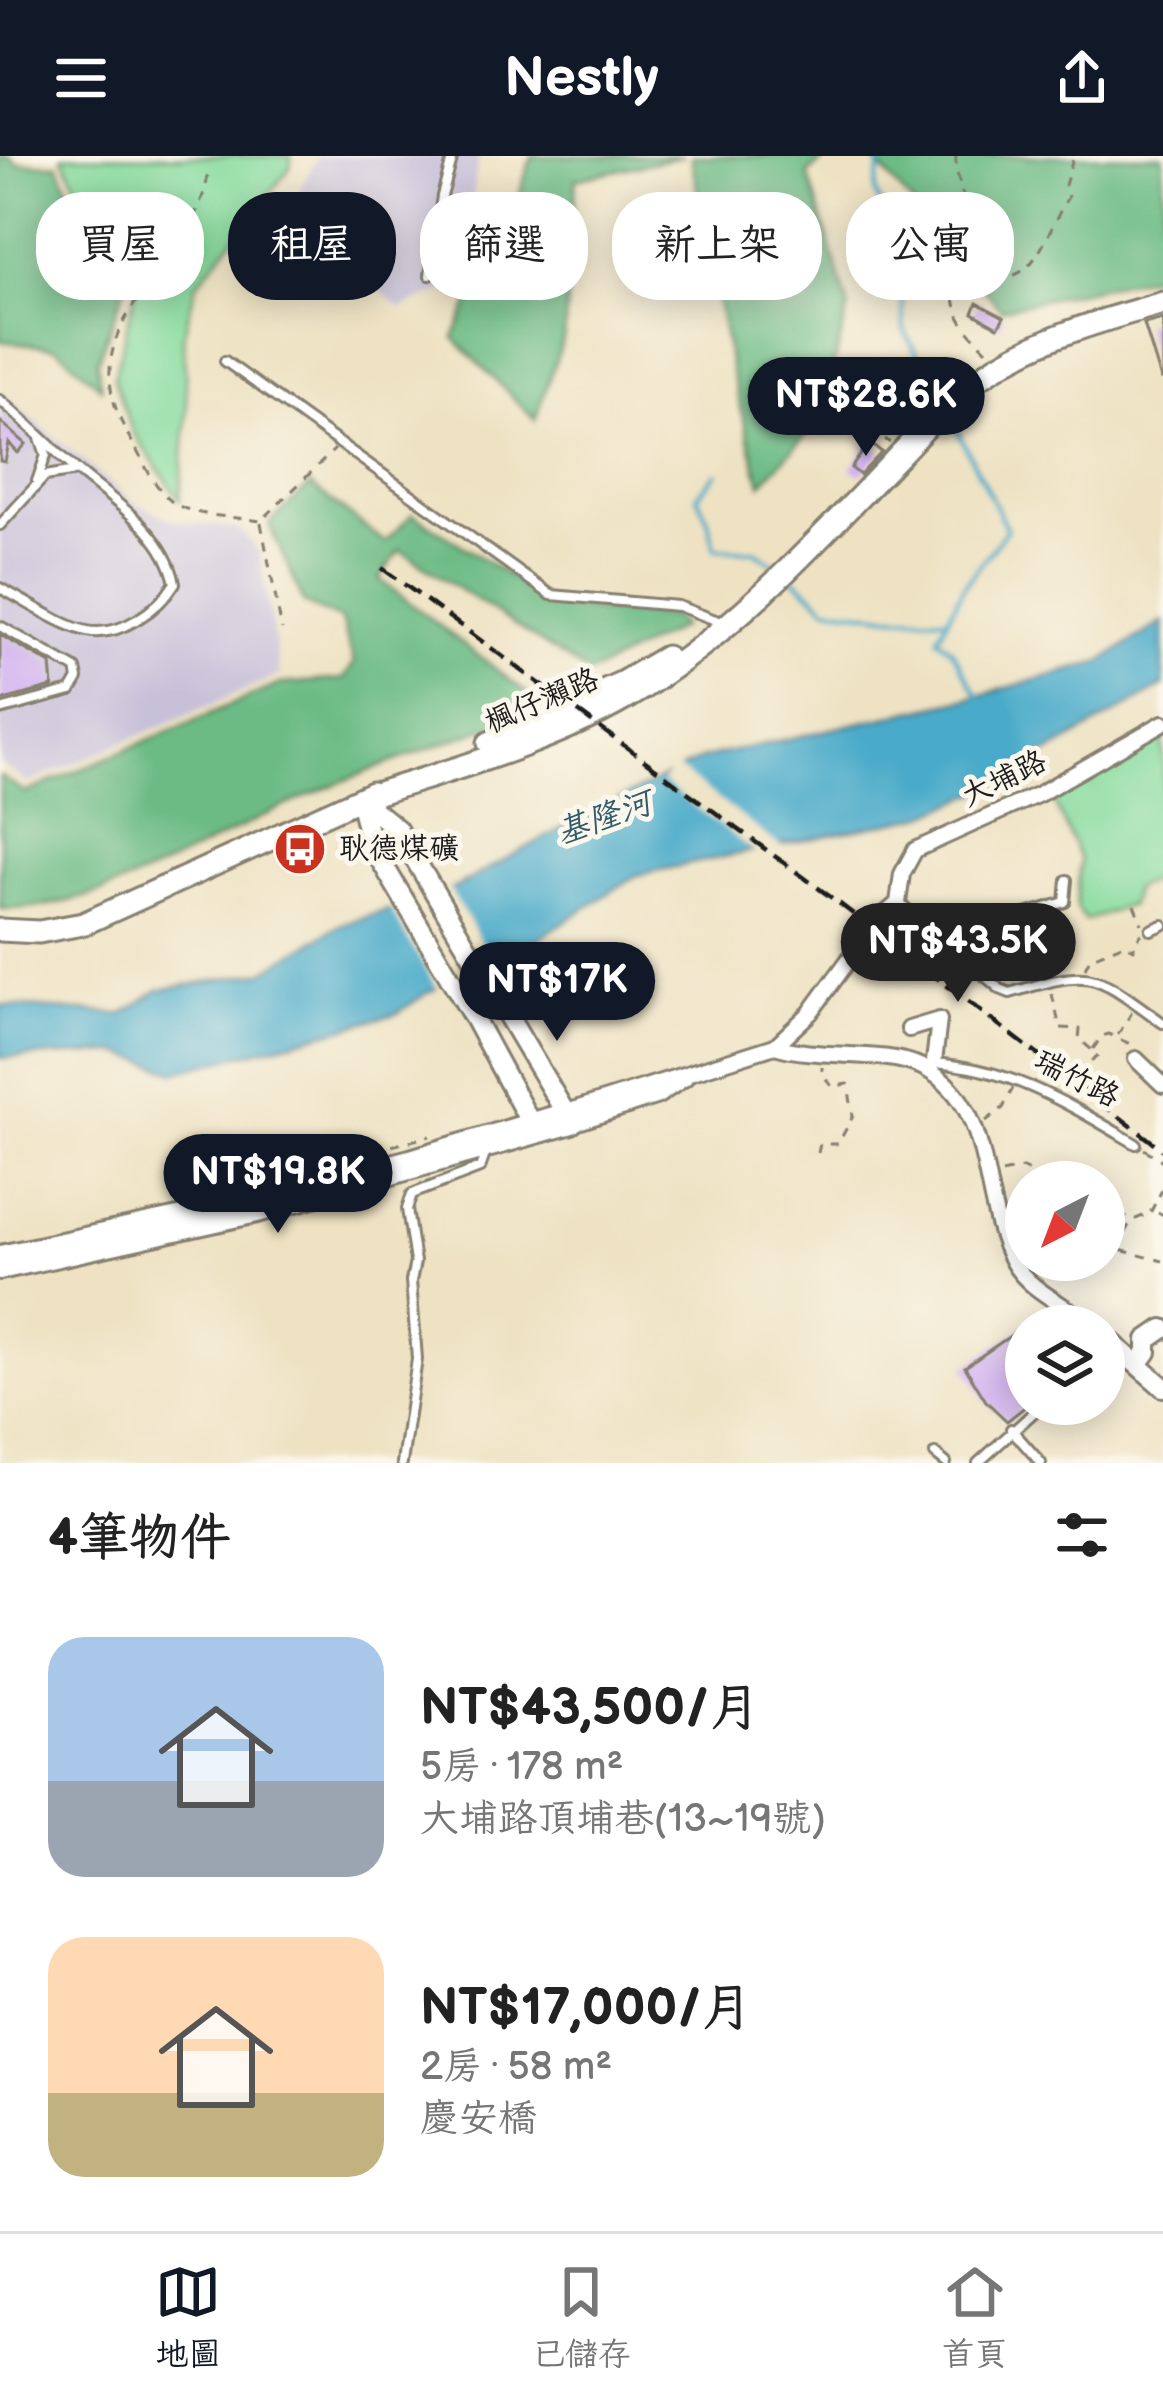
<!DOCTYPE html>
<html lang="zh-TW">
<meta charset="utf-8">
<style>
body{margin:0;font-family:"Balsamiq Sans","LXGW WenKai TC",sans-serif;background:#f6f6f6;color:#222;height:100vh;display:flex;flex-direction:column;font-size:45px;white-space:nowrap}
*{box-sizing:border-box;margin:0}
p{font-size:39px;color:#767676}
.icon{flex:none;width:66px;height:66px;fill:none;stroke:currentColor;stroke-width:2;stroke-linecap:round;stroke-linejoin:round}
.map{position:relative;height:1307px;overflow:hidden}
.drawer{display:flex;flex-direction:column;background:#fff;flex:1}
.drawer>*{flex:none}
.top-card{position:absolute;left:36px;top:36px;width:1092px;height:108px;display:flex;gap:24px}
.needle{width:78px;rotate:222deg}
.fabs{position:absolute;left:1005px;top:1005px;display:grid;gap:24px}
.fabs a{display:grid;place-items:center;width:120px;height:120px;border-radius:50%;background:#fff;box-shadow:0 6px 30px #0003;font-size:60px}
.price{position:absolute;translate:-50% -102px;padding:0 27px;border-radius:42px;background:#111827;color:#fff;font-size:39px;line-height:78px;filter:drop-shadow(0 3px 6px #0008)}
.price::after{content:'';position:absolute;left:50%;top:72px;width:36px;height:27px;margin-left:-18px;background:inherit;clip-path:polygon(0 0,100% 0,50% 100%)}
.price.selected{background:#222;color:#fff}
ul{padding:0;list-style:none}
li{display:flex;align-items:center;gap:36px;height:300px;padding:0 48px}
li span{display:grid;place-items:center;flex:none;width:336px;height:240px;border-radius:36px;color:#555}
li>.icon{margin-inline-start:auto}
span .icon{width:144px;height:144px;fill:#fffc;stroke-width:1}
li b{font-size:51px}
h2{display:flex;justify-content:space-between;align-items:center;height:144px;padding:0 48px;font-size:51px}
.chip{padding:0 42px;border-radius:48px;background:#fff;box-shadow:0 6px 30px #0003;font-size:42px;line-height:108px}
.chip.selected{background:#111827;color:#fff}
header{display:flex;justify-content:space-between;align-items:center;height:156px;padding:0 48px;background:#111827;color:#fff;font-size:54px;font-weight:700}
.tab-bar{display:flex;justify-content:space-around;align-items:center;height:168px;border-top:3px solid #e0e0e0;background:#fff;font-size:33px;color:#767676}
.tab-bar a{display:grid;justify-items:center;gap:6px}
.tab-bar .selected{color:#111827}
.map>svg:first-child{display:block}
.industrial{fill:#c7c0d9}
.green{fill:#86db9d;stroke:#517c5c;stroke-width:3}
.forest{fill:#6cbb84;stroke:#446c50;stroke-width:3}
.water{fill:#4aaac9;stroke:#336372;stroke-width:3}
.pier{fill:#eee2c2}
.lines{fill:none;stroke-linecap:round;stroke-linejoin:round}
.stream{stroke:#4aaac9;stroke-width:4.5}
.building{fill:#cdaaf1}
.minor-tunnel{stroke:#c4baa1;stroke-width:14;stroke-dasharray:14 7;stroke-linecap:butt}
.service-casing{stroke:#857f6f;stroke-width:14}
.minor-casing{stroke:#857f6f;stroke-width:20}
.tertiary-casing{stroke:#857f6f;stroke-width:24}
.primary-casing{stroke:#857f6f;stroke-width:27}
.path{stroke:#857f6f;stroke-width:3;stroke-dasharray:9 9;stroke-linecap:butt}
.service{stroke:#fff;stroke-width:8}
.minor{stroke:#fff;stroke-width:14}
.tertiary{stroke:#fff;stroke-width:18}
.primary{stroke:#fff;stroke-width:21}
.rail{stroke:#1c1c1c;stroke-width:4.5;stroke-dasharray:18 9;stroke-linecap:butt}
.labels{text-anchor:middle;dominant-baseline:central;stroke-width:10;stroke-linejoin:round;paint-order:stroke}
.street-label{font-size:30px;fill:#1c1c1c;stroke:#fbf7ec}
.poi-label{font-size:30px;fill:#1c1c1c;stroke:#fbf7ec;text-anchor:start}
.water-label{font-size:33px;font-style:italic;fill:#315c6a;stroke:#fbf7ec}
</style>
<header><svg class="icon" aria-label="menu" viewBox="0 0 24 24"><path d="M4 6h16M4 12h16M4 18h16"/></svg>Nestly<svg class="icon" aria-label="share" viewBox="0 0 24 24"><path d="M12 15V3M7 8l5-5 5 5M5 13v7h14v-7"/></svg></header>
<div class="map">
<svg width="1163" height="1307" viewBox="0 0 1163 1307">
<rect width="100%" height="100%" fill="#fbf7ec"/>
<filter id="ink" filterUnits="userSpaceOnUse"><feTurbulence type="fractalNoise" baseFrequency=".00833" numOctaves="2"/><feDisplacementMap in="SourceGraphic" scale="24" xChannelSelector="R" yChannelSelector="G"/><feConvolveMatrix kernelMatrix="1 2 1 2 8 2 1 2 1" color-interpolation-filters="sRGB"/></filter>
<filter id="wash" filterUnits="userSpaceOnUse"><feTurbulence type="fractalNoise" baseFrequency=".004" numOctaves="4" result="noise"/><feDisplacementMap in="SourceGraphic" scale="48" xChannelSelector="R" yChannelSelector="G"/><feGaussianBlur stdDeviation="2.7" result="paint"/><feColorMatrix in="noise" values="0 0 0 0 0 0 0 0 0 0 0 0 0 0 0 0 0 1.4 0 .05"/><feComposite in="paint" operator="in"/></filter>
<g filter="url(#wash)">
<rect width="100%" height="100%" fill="#eee2c2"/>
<path class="industrial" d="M318,0H479L462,106L448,133L401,152L286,60Z
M0,236L132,345L173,364L240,373L259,396L280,519L28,627L0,608Z"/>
<path class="green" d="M62,0H291L290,12L196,129L183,181L187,249L180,344L132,275L114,222L148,86L95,64Z
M1163,577V719L1134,733L1130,749L1085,765L1076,750L1080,703L1052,641Z"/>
<path class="forest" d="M0,0H9L17,7L58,8L85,69L141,90L97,206L101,231L57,192L0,185Z
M532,0H684L576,23L564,181L535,264L454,182L520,36Z
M691,0H828L808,18L849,151L819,265L761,328L731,216Z
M871,0H1163V117L1001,153Z
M310,329L385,386L413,358L546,444L578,452L673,460L681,471L589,518L400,394L379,423L537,545L516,561C438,590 359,616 283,651C192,693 105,754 0,753V620L25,637L280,528L344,523L354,507L341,464L304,447L269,368Z"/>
<path class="water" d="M1163,466V530L990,631L926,659L637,719L529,789L427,837L396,858L176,916L118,897L0,902V849L123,858L158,834L263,816L340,769L447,736L562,672L703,602L978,540L1100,506Z"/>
<path class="pier" d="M674,610L785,694L760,700L662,626Z
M447,729L496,811L440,837L387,748Z"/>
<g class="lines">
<path class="stream" d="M882,0L875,36L899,89L904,174L941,243
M949,258L1007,373L963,431L938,482L952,494L979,541
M717,317L697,340L708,364L715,393L755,395L777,410
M790,419L827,451L893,460L946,462"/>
</g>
<g id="blocks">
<path class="building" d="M977,147L1004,161L998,171L973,157Z
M1163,163V223H1161L1144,168Z
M0,265L26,288L18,297L9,287L5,306L0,305Z
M869,287L882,296L860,319L851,312Z
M0,479L51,508L53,531L0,545Z
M1048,1154L1073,1170H1026V1250L1007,1265L986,1245L965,1211Z"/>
</g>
</g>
<g filter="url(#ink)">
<use href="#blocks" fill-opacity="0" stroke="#857f6f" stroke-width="3"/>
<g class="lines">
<path class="minor-tunnel" d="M864,783L884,759"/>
<g class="service-casing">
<path id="service" d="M430,119L442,40L453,0
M225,205L551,439L678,450L721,466
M0,244C27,266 51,292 78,315C115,347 164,375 175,427C159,453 120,482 87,475C62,470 24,444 0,432
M37,325L46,299L40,282
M0,369L45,320L77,315
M0,470L76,513L78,523L71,535L0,554
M899,747L1000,833L1010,837C1095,811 1092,816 1163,867
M1151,774L1163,769
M952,791L966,776L1065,746L1067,724
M932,907C1013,912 1068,948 1136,988
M1011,1273L1041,1307
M935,1298L946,1307
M402,1307L417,1203L411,1125L415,1106L407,1053L412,1038L480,1012L486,996
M978,1307L1043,1248"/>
</g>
<g class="minor-casing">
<path id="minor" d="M884,759L898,747L902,718L915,694L1039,638L1163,567
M909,873L939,864L934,906
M775,890C819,904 885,893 922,911C997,948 978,1044 1013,1106C1029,1135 1067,1149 1092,1170
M1136,903L1163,929
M566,956L775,890L810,857L864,783
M572,968L658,940L685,922"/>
</g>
<g class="tertiary-casing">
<path id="tertiary" d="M360,643L371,688L475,864L536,977
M0,1099L225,1051L410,1003L566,956
M0,1114L257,1057L572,968L397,673L360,643
M1110,1185L1163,1231
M1139,1207L1147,1196V1184L1163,1173"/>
</g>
<g class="primary-casing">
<path id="primary" d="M489,587L623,526L666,501
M360,643C449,614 543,590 625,543C751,469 858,339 961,235C1026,185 1085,169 1163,147
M0,774L39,776L83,768L372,637"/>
</g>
<path class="path" d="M956,0C954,31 980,64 962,93
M208,20C189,122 60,166 131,284C142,303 154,331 171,345C194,362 234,360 261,365L335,293
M987,194C950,158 952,151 956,100L961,94L967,111C1033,145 1040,87 1068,41L1065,29L1074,0
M871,272L890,287
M261,367L282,474
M1134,749L1142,768
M1085,812L1090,802L1124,788L1134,793V785L1142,778
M1047,818L1033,777L1050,772L1048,764
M1052,838L1060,872L1080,873L1079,883L1098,899L1090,907
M1132,856L1116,882L1133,889
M1093,893L1102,880L1109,878L1116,882
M986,965L1003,952L1013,932
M1144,993L1163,1005
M818,997L820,988H838L853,960L848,928L832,930L822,918V911
M1002,1017L1023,1012L1046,1024
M1163,1032L1150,1057L1163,1058
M218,1035L430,980
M1104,1048L1130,1064
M1010,1062L1026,1047
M1104,1090L1163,1105
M1116,1093L1131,1065L1150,1057
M1038,1114L1043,1104"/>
<use href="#service" class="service"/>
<use href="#minor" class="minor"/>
<use href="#tertiary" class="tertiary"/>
<use href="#primary" class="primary"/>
<path class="rail" d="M382,412L836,745L1163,994"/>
</g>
</g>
<defs>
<g id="bus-disc" transform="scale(2.7)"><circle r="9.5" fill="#c8321e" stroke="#fbf7ec"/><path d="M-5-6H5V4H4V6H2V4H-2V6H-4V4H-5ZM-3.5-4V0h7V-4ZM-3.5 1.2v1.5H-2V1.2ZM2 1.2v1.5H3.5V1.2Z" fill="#fff"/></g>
</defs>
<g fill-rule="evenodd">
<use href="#bus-disc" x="300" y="693"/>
</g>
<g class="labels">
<g class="street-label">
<text transform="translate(542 545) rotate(-23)">楓仔瀨路</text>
<text transform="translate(1004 623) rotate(-26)">大埔路</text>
<text transform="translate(1077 923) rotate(27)">瑞竹路</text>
</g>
<g class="poi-label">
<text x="339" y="693">耿德煤礦</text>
</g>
<g class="water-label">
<text transform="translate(604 662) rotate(-19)">基隆河</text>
</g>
</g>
</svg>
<div class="fabs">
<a><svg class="needle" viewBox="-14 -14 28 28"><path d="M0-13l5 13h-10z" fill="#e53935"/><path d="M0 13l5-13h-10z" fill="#767676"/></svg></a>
<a><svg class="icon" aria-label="layers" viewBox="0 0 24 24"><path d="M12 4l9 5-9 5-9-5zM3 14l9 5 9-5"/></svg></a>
</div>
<b class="price" style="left:866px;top:303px">NT$28.6K</b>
<b class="price selected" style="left:958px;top:849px">NT$43.5K</b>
<b class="price" style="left:557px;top:888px">NT$17K</b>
<b class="price" style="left:278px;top:1080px">NT$19.8K</b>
<div class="top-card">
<a class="chip">買屋</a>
<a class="chip selected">租屋</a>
<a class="chip">篩選</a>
<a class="chip">新上架</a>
<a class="chip">公寓</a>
</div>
</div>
<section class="drawer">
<h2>4筆物件<svg class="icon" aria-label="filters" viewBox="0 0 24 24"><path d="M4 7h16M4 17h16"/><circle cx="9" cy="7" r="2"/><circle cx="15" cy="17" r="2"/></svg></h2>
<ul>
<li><span style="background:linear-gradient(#a9c7e8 60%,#9aa5b1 0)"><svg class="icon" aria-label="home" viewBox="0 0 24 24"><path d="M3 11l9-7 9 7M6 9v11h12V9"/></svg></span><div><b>NT$43,500/月</b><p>5房 · 178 m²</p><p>大埔路頂埔巷(13~19號)</p></div></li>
<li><span style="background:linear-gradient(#ffd9b3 65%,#c2b280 0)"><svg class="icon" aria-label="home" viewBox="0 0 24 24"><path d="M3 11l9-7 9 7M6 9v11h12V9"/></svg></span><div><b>NT$17,000/月</b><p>2房 · 58 m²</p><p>慶安橋</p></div></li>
</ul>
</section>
<nav class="tab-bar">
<a class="selected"><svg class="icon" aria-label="map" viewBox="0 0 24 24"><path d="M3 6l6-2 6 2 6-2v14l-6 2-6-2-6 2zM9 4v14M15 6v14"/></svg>地圖</a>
<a><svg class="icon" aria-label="saved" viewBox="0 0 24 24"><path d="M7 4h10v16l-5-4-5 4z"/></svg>已儲存</a>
<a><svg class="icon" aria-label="home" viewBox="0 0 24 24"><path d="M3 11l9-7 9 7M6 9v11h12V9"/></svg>首頁</a>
</nav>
